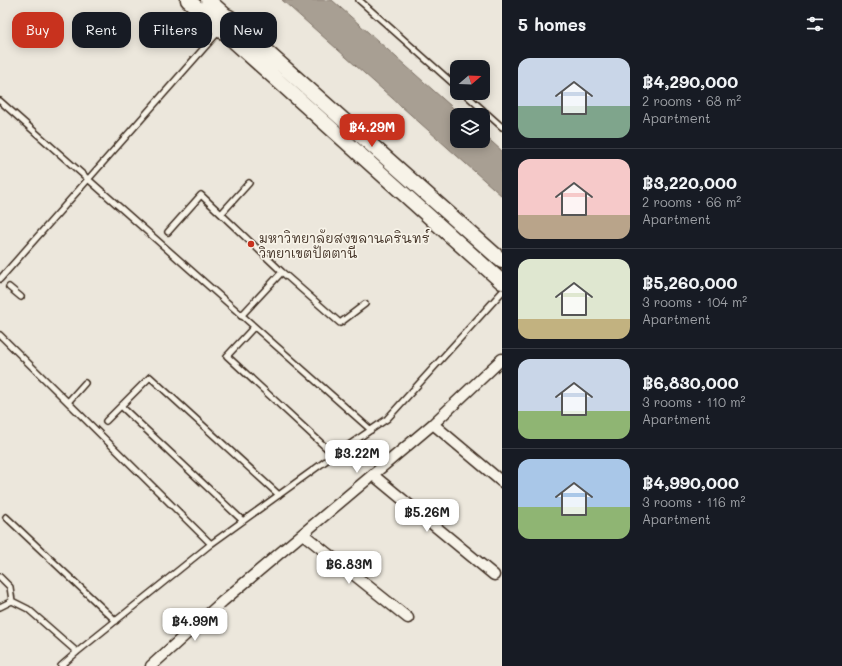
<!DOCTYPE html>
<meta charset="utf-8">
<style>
body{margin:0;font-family:Mali,"Playpen Sans Thai",sans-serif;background:#20242c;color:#f1f3f6;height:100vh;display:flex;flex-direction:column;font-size:15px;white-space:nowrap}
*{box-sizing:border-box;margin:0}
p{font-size:13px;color:#9ea1a6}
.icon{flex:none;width:22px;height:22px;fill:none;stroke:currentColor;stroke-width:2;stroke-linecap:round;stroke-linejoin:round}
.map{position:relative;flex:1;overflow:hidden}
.details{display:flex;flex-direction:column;background:#171b24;width:340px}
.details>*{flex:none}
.top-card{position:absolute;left:12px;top:12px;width:380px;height:36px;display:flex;gap:8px}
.needle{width:26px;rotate:71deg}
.fabs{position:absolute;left:450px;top:60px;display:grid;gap:8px}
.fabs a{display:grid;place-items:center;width:40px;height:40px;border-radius:8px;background:#171b24;box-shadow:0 2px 10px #0003;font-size:20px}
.price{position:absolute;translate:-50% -34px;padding:0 9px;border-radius:8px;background:#fff;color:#222;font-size:13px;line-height:26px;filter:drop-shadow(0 1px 2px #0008)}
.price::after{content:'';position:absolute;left:50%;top:24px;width:12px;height:9px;margin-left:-6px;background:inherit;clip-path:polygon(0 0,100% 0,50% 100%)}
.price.on{background:#c8321e;color:#fff}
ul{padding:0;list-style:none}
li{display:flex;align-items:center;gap:12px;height:100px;padding:0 16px}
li+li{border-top:1px solid #363941}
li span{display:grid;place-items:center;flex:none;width:112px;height:80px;border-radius:12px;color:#555}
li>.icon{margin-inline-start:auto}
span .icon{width:48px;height:48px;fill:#fffc;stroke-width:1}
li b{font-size:17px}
h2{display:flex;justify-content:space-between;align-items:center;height:48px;padding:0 16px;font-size:17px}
.pill{padding:0 14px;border-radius:12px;background:#171b24;box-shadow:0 2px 10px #0003;font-size:14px;line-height:36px}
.pill.on{background:#c8321e;color:#fff}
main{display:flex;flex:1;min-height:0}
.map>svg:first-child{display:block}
.water{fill:#a89f93;stroke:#7c7064}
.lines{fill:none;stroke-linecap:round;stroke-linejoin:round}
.service-casing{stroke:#3b2a1e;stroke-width:8}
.minor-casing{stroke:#3b2a1e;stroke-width:13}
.secondary-casing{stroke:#3b2a1e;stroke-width:17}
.service{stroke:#f7f3e8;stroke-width:5}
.minor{stroke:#f7f3e8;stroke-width:10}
.secondary{stroke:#f7f3e8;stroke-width:14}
.poi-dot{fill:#c8321e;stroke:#f7f3e8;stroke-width:1.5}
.labels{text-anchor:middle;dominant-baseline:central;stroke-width:3.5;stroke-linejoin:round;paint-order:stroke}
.poi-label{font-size:13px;fill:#3b2a1e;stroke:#f7f3e8;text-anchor:start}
</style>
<main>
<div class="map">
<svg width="502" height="666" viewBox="0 0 502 666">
<rect width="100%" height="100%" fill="#ece7dc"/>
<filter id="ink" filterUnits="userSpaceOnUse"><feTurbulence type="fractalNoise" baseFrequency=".025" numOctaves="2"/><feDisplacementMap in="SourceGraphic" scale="8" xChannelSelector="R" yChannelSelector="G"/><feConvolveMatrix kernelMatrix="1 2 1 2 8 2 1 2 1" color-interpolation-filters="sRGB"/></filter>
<g filter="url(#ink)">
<path class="water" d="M282,0H332L461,115H457V141H483V134L502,151V196Z"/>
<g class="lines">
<g class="service-casing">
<path id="service" d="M359,0L457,87
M464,93L502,127
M0,101L371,430
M249,183L221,214L282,272L340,323L365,304
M168,232L201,195L221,214
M0,279L220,30
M9,287L21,297
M241,316L282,272
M254,327L227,356L334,455
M0,335L211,544
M68,402L85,383
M121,406L243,521
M106,421L150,377L279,495
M6,517L116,621
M0,577L10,587L12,601
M0,607L12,601L28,609L77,652
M61,666L77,652L211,544L334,455L387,419L502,292"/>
</g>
<g class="minor-casing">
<path id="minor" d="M433,424L502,482
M373,475L494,575
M303,534L408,618
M151,666L223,601L433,424L502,359"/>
</g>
<g class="secondary-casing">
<path id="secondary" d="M188,0L218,26
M208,0L226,16
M217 24a8 8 0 1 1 16 0a8 8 0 1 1-16 0Z
M232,21L502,261
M224,31L236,43L502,282"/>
</g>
<use href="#service" class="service"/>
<use href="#minor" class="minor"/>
<use href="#secondary" class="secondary"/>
</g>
</g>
<circle class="poi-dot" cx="251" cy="244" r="4"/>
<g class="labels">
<g class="poi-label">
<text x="259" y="237">มหาวิทยาลัยสงขลานครินทร์<tspan x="259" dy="15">วิทยาเขตปัตตานี</tspan></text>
</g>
</g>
</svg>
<div class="fabs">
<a><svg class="needle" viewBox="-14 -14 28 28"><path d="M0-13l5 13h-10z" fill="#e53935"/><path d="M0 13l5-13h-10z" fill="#9ea1a6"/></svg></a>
<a><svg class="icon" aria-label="layers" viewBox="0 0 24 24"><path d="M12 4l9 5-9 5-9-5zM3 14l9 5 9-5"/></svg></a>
</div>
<b class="price on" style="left:372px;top:148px">฿4.29M</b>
<b class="price" style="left:357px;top:474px">฿3.22M</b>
<b class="price" style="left:427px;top:533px">฿5.26M</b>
<b class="price" style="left:349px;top:585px">฿6.83M</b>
<b class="price" style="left:195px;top:642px">฿4.99M</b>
<div class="top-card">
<a class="pill on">Buy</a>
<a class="pill">Rent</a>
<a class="pill">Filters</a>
<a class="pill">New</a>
</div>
</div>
<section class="details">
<h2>5 homes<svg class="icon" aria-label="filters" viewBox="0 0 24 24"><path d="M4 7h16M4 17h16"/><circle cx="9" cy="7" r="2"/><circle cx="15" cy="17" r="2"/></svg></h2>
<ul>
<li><span style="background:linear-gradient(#c9d6e8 60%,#7fa58c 0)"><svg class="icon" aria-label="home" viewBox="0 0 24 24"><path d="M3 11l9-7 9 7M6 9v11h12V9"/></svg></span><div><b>฿4,290,000</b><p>2 rooms · 68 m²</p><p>Apartment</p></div></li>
<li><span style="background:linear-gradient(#f6c9c9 70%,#b9a48a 0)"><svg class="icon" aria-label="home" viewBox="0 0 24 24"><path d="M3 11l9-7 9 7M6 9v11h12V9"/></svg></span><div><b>฿3,220,000</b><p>2 rooms · 66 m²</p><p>Apartment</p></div></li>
<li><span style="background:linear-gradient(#dfe7d0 75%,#c2b280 0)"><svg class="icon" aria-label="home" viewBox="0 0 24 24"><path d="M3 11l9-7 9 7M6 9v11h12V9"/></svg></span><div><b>฿5,260,000</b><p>3 rooms · 104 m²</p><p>Apartment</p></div></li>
<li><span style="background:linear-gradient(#c9d6e8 65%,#8fb573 0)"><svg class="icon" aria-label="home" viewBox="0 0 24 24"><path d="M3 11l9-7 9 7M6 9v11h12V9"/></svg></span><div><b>฿6,830,000</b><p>3 rooms · 110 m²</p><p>Apartment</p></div></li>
<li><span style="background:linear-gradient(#a9c7e8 60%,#8fb573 0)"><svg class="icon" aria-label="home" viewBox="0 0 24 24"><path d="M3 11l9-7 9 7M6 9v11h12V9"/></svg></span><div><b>฿4,990,000</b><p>3 rooms · 116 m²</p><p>Apartment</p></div></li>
</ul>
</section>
</main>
